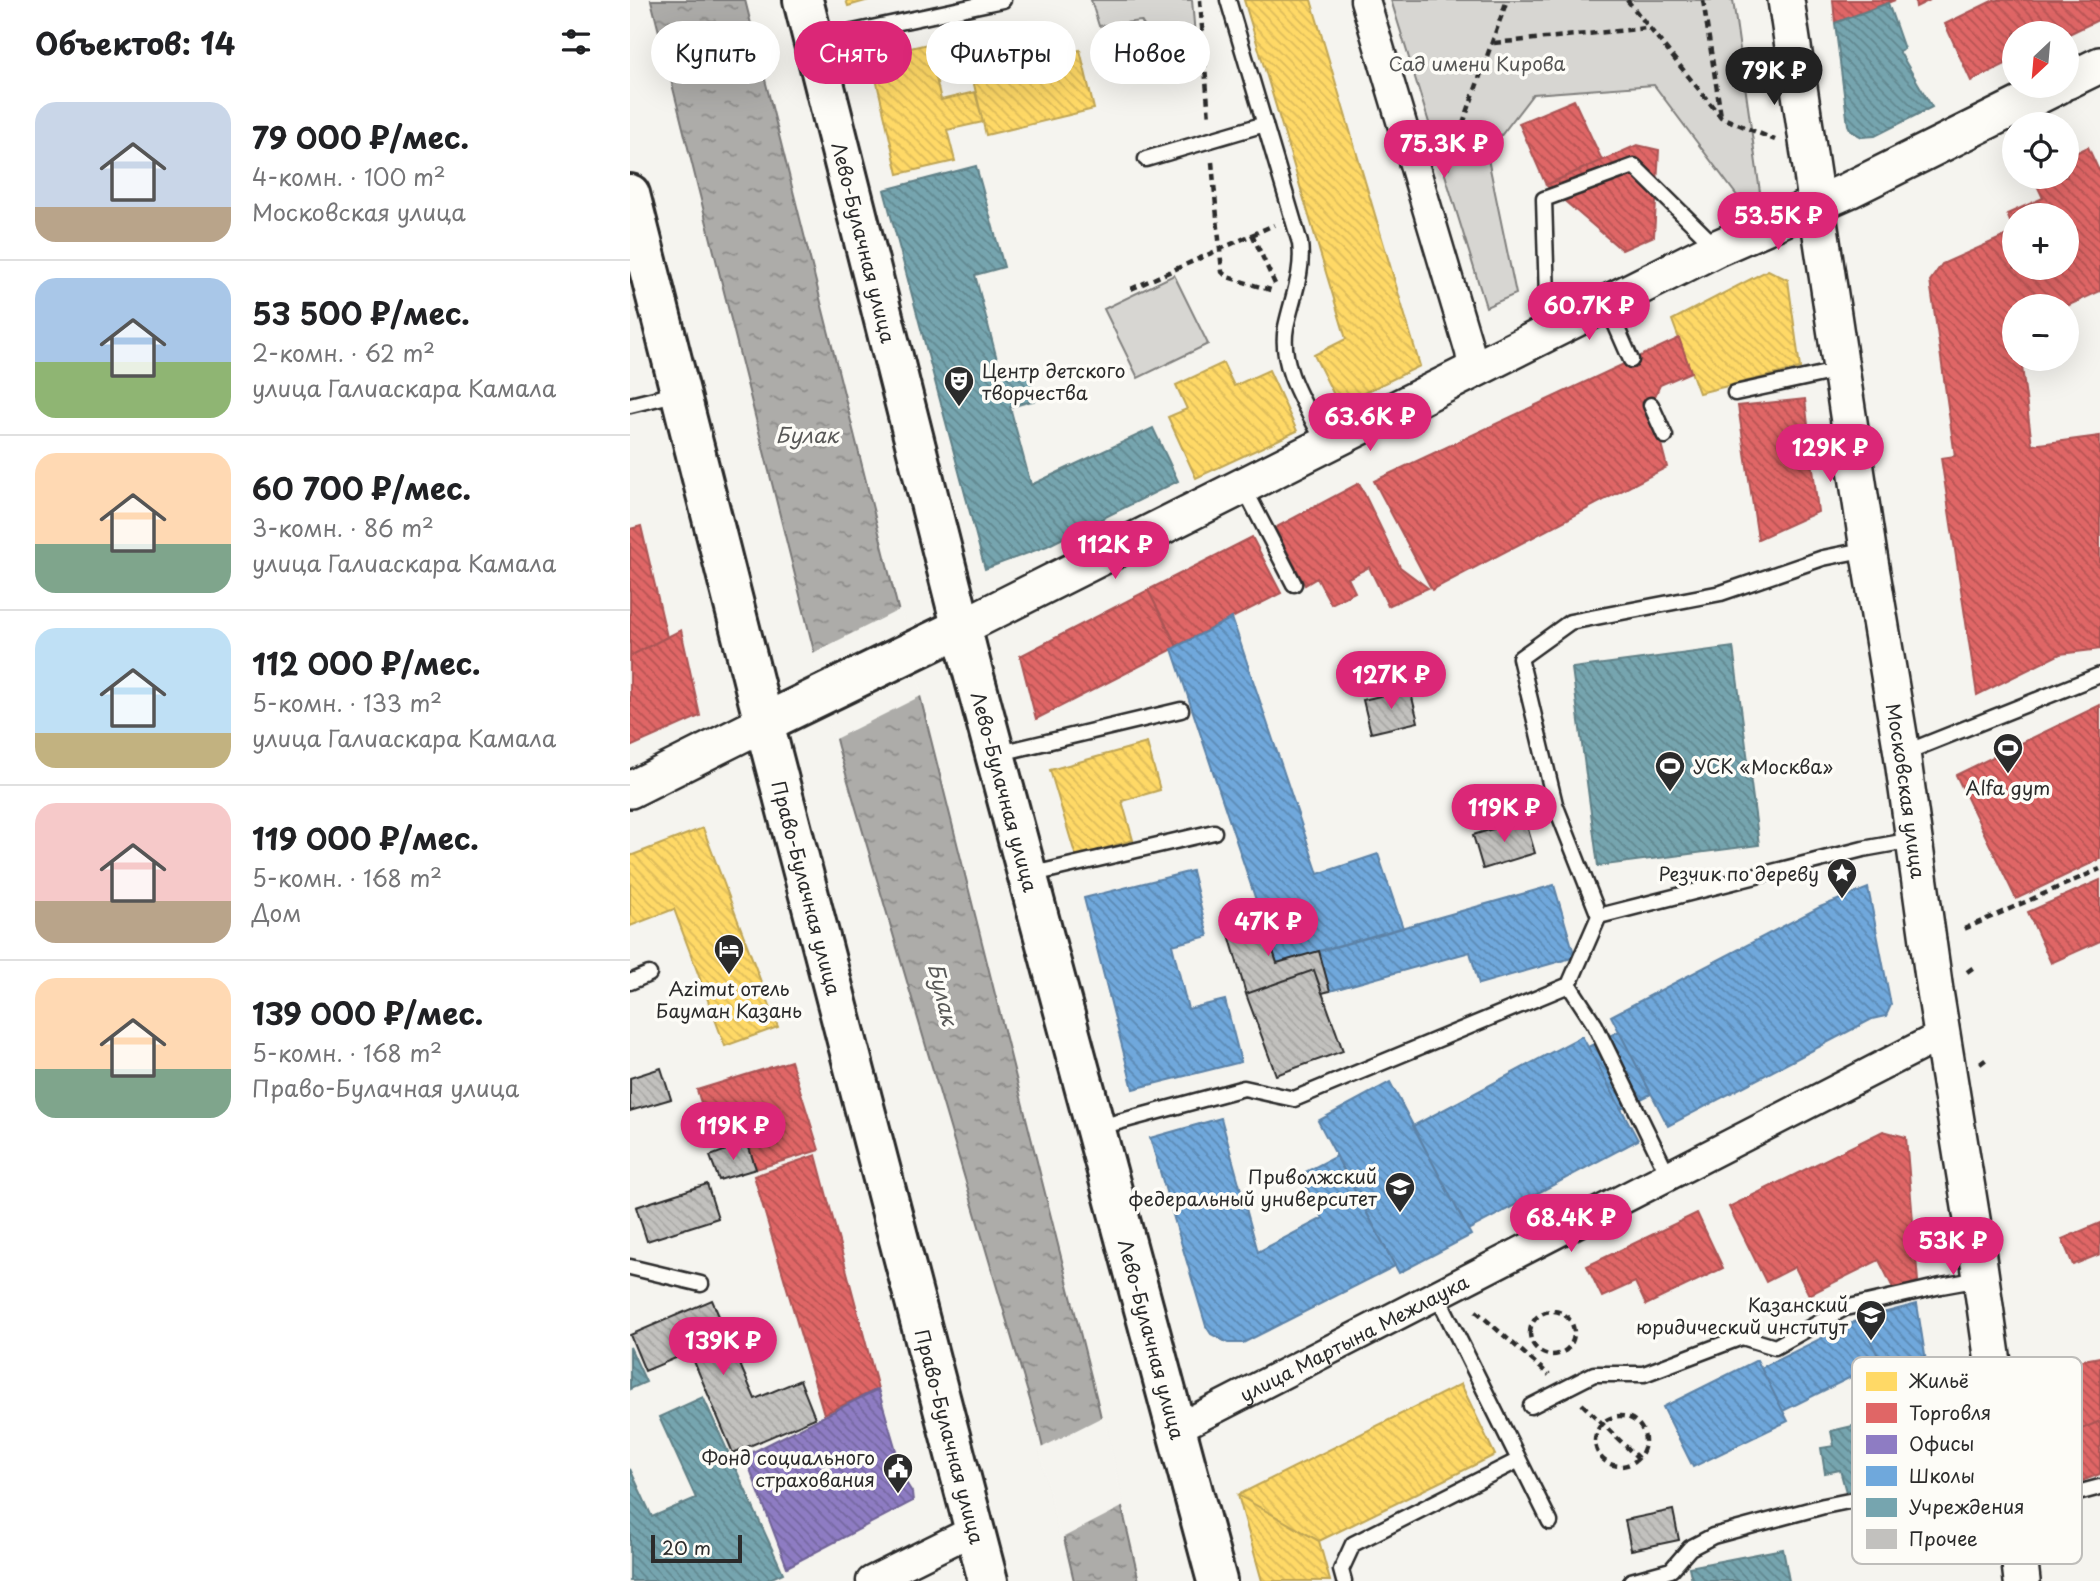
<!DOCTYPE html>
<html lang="ru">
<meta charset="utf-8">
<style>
body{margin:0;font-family:"Playpen Sans",sans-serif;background:#f2f2f2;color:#202124;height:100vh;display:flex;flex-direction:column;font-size:26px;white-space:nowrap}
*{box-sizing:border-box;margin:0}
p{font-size:23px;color:#757577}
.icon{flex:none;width:38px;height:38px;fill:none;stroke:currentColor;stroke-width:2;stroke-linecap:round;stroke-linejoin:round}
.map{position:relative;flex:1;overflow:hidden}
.side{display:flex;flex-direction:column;background:#fff;width:630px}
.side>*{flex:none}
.top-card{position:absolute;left:21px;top:21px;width:665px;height:63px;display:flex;gap:14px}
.needle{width:46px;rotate:206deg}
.buttons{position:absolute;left:1372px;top:21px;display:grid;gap:14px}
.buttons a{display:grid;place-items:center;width:77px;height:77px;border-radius:50%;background:#fff;box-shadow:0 7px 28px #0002;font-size:35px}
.scale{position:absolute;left:21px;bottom:18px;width:91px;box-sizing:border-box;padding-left:7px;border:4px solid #2b2b2b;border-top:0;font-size:19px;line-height:24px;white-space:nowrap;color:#2b2b2b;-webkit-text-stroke:5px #fdfcf7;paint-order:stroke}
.price{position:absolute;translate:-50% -60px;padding:0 16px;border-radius:24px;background:#db2777;color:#fff;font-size:23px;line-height:46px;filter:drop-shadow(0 2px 4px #0008)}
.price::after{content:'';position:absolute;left:50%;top:42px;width:21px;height:16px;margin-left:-10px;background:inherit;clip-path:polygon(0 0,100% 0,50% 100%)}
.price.active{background:#222;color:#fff}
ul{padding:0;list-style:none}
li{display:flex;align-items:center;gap:21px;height:175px;padding:0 35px}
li+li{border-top:2px solid #e0e0e0}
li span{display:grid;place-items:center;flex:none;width:196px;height:140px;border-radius:21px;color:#555}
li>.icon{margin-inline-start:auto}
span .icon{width:84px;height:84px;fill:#fffc;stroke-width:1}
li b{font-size:30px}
h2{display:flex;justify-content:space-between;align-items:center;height:84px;padding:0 35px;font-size:30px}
.tag{padding:0 24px;border-radius:32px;background:#fff;box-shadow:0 7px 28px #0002;font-size:24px;line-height:63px}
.tag.active{background:#db2777;color:#fff}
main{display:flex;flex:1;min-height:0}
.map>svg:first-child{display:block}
.green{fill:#d7d6d2;stroke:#81807e;stroke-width:2}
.water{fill:url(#water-ripples);stroke:#797877;stroke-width:2}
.pier{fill:#f5f4ef}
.homes{fill:url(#homes-back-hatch);stroke:#bfa554;stroke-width:2}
.shops{fill:url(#shops-back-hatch);stroke:#aa5454;stroke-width:2}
.offices{fill:url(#offices-back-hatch);stroke:#706495;stroke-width:2}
.schools{fill:url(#schools-back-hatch);stroke:#5b82a7;stroke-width:2}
.public{fill:url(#public-back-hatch);stroke:#608087;stroke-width:2}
.building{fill:url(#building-back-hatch);stroke:#2b2b2b;stroke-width:2}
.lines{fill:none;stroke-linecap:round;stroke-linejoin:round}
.service-casing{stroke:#2b2b2b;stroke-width:19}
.minor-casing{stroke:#2b2b2b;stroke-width:33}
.tertiary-casing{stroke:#2b2b2b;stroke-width:40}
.primary-casing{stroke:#2b2b2b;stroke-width:44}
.path{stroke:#2b2b2b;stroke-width:4.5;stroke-dasharray:7 5;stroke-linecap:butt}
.service{stroke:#fdfcf7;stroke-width:14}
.minor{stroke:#fdfcf7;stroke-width:28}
.tertiary{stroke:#fdfcf7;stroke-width:35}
.primary{stroke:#fdfcf7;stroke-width:38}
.labels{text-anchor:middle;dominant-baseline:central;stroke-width:7;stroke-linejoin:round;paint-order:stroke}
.park-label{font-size:19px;fill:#565655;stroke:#fdfcf7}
.street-label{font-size:19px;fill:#2b2b2b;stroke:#fdfcf7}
.poi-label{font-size:19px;fill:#2b2b2b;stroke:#fdfcf7;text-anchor:end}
.water-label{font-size:21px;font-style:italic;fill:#585857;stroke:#fdfcf7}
.key{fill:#fdfcf7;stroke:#bebdba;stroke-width:2}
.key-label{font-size:19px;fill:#2b2b2b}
</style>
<main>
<section class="side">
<h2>Объектов: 14<svg class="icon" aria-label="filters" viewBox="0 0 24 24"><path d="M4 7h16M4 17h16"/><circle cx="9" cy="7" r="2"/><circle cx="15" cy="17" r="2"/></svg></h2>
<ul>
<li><span style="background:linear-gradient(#c9d6e8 75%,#b9a48a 0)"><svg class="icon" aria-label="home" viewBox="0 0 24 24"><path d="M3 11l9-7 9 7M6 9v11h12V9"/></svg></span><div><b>79 000 ₽/мес.</b><p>4-комн. · 100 m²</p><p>Московская улица</p></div></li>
<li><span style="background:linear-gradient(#a9c7e8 60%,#8fb573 0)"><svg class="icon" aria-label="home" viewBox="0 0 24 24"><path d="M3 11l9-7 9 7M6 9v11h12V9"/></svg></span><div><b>53 500 ₽/мес.</b><p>2-комн. · 62 m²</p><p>улица Галиаскара Камала</p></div></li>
<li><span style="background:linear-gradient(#ffd9b3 65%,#7fa58c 0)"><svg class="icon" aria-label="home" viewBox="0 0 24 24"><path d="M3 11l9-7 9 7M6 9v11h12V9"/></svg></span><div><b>60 700 ₽/мес.</b><p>3-комн. · 86 m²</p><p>улица Галиаскара Камала</p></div></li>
<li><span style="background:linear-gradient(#bfe0f5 75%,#c2b280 0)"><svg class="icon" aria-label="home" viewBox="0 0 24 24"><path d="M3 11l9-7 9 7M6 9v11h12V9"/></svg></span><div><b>112 000 ₽/мес.</b><p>5-комн. · 133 m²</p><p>улица Галиаскара Камала</p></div></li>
<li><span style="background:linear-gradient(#f6c9c9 70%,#b9a48a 0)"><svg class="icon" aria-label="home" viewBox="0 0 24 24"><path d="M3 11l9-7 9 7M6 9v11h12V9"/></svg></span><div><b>119 000 ₽/мес.</b><p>5-комн. · 168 m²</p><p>Дом</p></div></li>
<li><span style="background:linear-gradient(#ffd9b3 65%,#7fa58c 0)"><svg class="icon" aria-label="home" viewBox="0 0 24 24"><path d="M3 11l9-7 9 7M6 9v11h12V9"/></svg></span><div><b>139 000 ₽/мес.</b><p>5-комн. · 168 m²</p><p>Право-Булачная улица</p></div></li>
</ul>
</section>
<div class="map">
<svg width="1470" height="1581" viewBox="0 0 1470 1581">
<defs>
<pattern id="water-ripples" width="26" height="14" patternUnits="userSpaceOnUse" patternTransform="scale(1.75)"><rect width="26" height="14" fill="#adaca9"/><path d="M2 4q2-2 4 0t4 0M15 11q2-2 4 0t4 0" fill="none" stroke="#8d8c8a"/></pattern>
<pattern id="homes-back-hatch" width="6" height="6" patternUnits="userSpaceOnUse" patternTransform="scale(1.75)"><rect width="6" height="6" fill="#ffd966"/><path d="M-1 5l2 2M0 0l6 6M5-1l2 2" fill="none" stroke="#dbba59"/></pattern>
<pattern id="shops-back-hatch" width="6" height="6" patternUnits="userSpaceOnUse" patternTransform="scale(1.75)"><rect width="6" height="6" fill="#e06666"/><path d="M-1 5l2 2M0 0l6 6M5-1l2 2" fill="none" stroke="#b65454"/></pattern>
<pattern id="offices-back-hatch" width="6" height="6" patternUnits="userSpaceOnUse" patternTransform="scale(1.75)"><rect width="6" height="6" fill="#8e7cc3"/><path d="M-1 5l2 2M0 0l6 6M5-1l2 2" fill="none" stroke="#74669f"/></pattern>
<pattern id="schools-back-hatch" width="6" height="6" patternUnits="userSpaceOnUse" patternTransform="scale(1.75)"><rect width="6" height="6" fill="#6fa8dc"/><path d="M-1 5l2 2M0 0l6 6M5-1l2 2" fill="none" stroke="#5b89b3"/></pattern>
<pattern id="public-back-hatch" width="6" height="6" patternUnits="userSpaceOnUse" patternTransform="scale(1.75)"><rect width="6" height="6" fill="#76a5af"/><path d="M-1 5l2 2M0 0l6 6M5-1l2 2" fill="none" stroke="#61878f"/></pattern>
<pattern id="building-back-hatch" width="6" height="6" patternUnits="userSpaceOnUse" patternTransform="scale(1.75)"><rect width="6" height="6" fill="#c2c1be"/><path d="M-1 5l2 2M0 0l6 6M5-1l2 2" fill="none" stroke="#a7a6a3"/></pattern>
</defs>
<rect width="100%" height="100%" fill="#f5f4ef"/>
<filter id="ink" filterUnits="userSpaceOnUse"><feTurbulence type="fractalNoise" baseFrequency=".0143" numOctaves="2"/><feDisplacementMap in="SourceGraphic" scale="14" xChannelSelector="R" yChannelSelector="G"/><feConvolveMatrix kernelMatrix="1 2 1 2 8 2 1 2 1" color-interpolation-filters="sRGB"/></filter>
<g filter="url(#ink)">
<path class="green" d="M461,0H562L565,36L523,40L511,21L469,26Z
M761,0H1103L1130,192L1111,201L1024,85L903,94L857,154L886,294L856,307Z
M544,275L578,344L508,378L474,309Z"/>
<path class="water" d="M21,0H115L466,1396L509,1581H444L408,1427L208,747Z"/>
<path class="pier" d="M271,609L293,695L203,740L181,654Z
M474,1416L494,1506L430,1539L409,1449Z"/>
<path class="homes" d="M216,0H239L218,6Z
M614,0H681L790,366L709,405L684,355L716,339Z
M298,44L311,100L345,92L353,122L317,130L325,161L268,174L241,57Z
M450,50L464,109L356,135L342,76Z
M1138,270L1158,280L1170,368L1069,393L1042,320Z
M593,363L604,386L639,370L667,431L566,478L538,417L557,409L546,385Z
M517,743L530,790L492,801L503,840L446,857L420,770Z
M73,828L148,1027L95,1046L44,909L0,926V856Z
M831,1384L865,1455L689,1541L608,1495Z
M608,1495L689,1541L700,1581H632Z"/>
<path class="shops" d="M1203,0H1265L1205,23Z
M1285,0H1300L1286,7Z
M1364,0H1470V19L1437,35L1384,33V60L1341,81L1315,24Z
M944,100L972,160L916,185L889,123Z
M1007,145L1029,150L1024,236L992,250L916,185Z
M1458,147L1470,173V291L1437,306H1384V359H1391L1402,445L1470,436V649L1430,654L1347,695L1311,458L1325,456L1300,281L1312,264L1384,232V268H1437V215H1384V231L1377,214L1413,198L1403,177H1437V157Z
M1049,338L1061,372L1030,385L1021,405L1037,467L802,590L744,481Z
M1175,399L1188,512L1128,539L1108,406Z
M729,483L770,567L798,588L758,606L739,567L718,578L725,592L701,604L687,578L675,585L645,528Z
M11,526L37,637L0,656V529Z
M622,537L651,593L547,646L518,590Z
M518,590L547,647L406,719L390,656Z
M51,630L70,716L0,747V656Z
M1470,705V859L1386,899L1326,775Z
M1470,880V941L1421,963L1398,912Z
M161,1061L189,1150L126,1169L106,1106L75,1116L67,1090Z
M1253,1131L1276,1137L1288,1281L1265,1292L1249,1260L1179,1295L1165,1267L1136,1282L1099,1207Z
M186,1155L248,1389L194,1414L124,1176Z
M1067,1213L1093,1268L1016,1305L1005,1282L972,1297L957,1266Z
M1470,1223V1254L1443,1265L1432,1239Z
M1470,1357V1421L1415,1445L1403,1369Z
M1470,1421V1474L1423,1492L1415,1445Z"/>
<path class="offices" d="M248,1389L275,1481L282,1492L283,1501L157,1567L115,1456Z"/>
<path class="schools" d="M602,618L688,874L748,854L773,928L647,963L542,649Z
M562,871L578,936L542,945L558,1009L595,1000L611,1062L503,1089L454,898Z
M924,885L945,957L849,984L840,952L700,991L689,951Z
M1238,888L1261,1005L1256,1016L1242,1019L1038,1126L981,1016L1190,907Z
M989,1031L1021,1094L991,1109L958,1047Z
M952,1036L1008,1140L838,1230L783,1126Z
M760,1082L841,1235L769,1273L688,1121Z
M591,1118L628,1252L693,1218L670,1175L706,1156L765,1266L613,1343H598L581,1334L576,1326L520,1138Z
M1287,1304L1297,1368L1254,1372L1251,1362L1230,1319Z
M1230,1319L1251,1362L1153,1411L1131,1368Z
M1127,1360L1158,1421L1063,1467L1033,1407Z"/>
<path class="public" d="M1258,3L1274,49L1269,51L1302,107L1245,136L1232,137L1221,131L1218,125L1205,23Z
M346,166L374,267L345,275L370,371L397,364L406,400L380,407L401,485L523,428L548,481L417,546L355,569L254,190Z
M1103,647L1129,845L968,866L942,668Z
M0,1347L16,1382L0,1389Z
M73,1397L153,1573L135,1581H0V1469L22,1517L66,1498L29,1417Z
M1257,1418L1271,1478L1216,1492L1210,1470L1195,1473L1191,1448L1204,1446L1201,1431Z
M1153,1549L1159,1581H1062L1059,1567Z"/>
<path class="building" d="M780,689L788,722L741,733L733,700Z
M895,819L905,853L853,869L843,835Z
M631,915L647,963L689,951L700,991L692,993L684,970L616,994L596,924Z
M684,970L713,1051L646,1075L616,994Z
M31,1068L41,1099L0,1111V1078Z
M117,1142L126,1169L89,1180L80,1156Z
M77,1184L88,1218L17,1241L6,1207Z
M82,1300L125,1399L170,1380L185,1418L103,1453L60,1352L15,1371L0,1335Z
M1043,1510L1049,1540L1001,1550L995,1520Z"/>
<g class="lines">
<g class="service-casing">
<path id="service" d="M598,0L670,243C674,273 662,298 656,327C648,368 678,409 695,444
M185,43L223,32L373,0
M516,159L635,124
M976,303L1001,360
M918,332L914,199L1004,166L1086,247
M1105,393L1211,370
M0,405L49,393
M1021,405L1035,436
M613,486L664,584
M1274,753L1470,675
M366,754L551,710
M399,875L584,832
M969,916L1233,849L1283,840
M0,982L19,974
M939,985L965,1025L1039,1177
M466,1128L614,1088L664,1099L939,985L969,916L925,804L890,658L940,622L1091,593L1193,558L1238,549
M0,1267L71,1284
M807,1295L920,1522
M901,1406L964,1374H1014L1112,1337L1145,1347L1215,1308L1311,1286L1350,1279
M1384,1510L1470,1487
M714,1581L711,1570L723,1544L889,1460
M1001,1581L1041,1570L1060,1548L1083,1536L1194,1506L1377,1469"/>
</g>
<g class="minor-casing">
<g id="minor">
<path d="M735,0L840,352L843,371"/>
<path id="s1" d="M546,1429L1312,1035"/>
<path d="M241,1581L344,1530"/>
</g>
</g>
<g class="tertiary-casing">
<g id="tertiary">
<path id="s2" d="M1156,0L1238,549L1272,753L1305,991L1347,1250L1384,1510L1392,1581"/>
<path d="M1437,81L1470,65"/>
<path d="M332,627L1087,248L1219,190L1428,86"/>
<path d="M0,790L134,723"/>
</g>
</g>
<g class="primary-casing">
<g id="primary">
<path id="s3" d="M173,0L341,665L587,1581"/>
<path id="s4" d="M0,194L134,723L358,1581"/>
<path d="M134,723L332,627"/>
</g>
</g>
<path class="path" d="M570,0L579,119
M997,0L1091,117L1145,140
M1073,0L1091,116
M864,43L1018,28
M582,162L592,272L597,277L644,291
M817,169L877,0
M622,234L645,284
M501,289L644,225
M1334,929L1470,869
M1337,972L1344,967
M1350,1064L1359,1057
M900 1333a22 22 0 1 1 44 0a22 22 0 1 1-44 0Z
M846,1311L919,1375
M952,1404L1008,1458
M965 1441a25 25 0 1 1 50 0a25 25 0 1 1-50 0Z"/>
<use href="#service" class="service"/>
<use href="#minor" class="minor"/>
<use href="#tertiary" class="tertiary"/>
<use href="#primary" class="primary"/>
</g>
</g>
<defs>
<g id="theatre-pin" transform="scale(1.575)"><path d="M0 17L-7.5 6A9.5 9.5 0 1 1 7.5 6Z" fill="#2b2b2b" stroke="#fdfcf7"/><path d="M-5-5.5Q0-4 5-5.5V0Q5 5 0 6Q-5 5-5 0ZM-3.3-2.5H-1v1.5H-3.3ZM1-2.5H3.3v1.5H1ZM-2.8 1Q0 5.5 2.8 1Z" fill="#fff"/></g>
<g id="stadium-pin" transform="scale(1.575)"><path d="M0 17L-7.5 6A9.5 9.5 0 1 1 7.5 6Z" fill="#2b2b2b" stroke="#fdfcf7"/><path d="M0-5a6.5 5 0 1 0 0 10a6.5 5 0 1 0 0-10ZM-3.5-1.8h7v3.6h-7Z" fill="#fff"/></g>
<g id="sight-pin" transform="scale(1.575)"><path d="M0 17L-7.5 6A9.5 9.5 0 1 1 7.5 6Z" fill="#2b2b2b" stroke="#fdfcf7"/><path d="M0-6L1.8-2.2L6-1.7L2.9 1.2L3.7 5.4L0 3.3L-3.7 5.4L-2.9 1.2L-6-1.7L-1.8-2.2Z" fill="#fff"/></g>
<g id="hotel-pin" transform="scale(1.575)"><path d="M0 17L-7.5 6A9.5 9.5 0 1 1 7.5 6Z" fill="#2b2b2b" stroke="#fdfcf7"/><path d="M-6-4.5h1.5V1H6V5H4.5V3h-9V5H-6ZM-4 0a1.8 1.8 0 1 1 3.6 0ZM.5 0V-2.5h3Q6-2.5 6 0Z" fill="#fff"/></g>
<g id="university-pin" transform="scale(1.575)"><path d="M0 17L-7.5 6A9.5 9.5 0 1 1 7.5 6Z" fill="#2b2b2b" stroke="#fdfcf7"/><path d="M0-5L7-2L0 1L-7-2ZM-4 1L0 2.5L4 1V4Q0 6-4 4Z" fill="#fff"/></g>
<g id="civic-pin" transform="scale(1.575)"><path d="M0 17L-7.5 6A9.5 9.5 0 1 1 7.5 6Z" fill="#2b2b2b" stroke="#fdfcf7"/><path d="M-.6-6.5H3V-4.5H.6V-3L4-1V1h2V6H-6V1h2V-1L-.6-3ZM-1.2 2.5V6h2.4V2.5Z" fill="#fff"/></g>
</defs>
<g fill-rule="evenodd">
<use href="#theatre-pin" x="329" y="381"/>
<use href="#stadium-pin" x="1378" y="748"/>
<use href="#stadium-pin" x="1040" y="766"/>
<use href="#sight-pin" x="1212" y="873"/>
<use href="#hotel-pin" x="99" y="949"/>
<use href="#university-pin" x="770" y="1187"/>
<use href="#university-pin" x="1241" y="1315"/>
<use href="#civic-pin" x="268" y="1468"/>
</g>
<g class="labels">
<g class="park-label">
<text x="847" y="63">Сад имени Кирова</text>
</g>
<g class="street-label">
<text stroke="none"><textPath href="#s3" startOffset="250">Лево-Булачная улица</textPath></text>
<text stroke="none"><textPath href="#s2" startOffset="800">Московская улица</textPath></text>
<text stroke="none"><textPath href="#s3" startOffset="817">Лево-Булачная улица</textPath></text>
<text stroke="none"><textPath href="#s4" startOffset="716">Право-Булачная улица</textPath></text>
<text stroke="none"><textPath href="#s1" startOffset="200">улица Мартына Межлаука</textPath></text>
<text stroke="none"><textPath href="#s3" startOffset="1384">Лево-Булачная улица</textPath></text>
<text stroke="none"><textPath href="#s4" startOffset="1283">Право-Булачная улица</textPath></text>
</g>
<g class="poi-label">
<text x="352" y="370" text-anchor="start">Центр детского<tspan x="352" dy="22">творчества</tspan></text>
<text x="1063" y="766" text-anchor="start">УСК «Москва»</text>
<text x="1378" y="787" text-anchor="middle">Alfa gym</text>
<text x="1189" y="873">Резчик по дереву</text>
<text x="99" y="988" text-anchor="middle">Azimut отель<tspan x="99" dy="22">Бауман Казань</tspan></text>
<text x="747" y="1176">Приволжский<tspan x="747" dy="22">федеральный университет</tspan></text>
<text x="1218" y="1304">Казанский<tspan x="1218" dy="22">юридический институт</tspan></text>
<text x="245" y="1457">Фонд социального<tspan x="245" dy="22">страхования</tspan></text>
</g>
<g class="water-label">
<text x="177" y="434">Булак</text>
<text transform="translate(314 994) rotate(76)">Булак</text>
</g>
</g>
<rect x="1222" y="1357" width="230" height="207" rx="10" class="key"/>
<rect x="1236" y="1372" width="31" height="19" fill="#ffd966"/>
<rect x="1236" y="1403" width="31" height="20" fill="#e06666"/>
<rect x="1236" y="1435" width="31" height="19" fill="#8e7cc3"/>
<rect x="1236" y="1466" width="31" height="20" fill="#6fa8dc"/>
<rect x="1236" y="1498" width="31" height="19" fill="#76a5af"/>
<rect x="1236" y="1529" width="31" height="20" fill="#c2c1be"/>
<g class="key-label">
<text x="1279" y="1388">Жильё</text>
<text x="1279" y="1420">Торговля</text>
<text x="1279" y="1451">Офисы</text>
<text x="1279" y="1483">Школы</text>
<text x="1279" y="1514">Учреждения</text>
<text x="1279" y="1546">Прочее</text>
</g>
</svg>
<div class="buttons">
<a><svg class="needle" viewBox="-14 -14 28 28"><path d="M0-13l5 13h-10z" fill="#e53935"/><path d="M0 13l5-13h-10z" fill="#757577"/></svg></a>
<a><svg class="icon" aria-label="locate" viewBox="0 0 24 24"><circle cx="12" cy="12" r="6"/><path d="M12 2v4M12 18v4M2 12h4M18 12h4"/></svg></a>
<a>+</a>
<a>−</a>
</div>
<div class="scale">20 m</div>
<b class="price active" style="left:1144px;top:107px">79K ₽</b>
<b class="price" style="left:814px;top:180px">75.3K ₽</b>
<b class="price" style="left:1148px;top:252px">53.5K ₽</b>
<b class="price" style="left:959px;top:342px">60.7K ₽</b>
<b class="price" style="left:740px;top:453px">63.6K ₽</b>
<b class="price" style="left:1200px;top:484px">129K ₽</b>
<b class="price" style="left:485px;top:581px">112K ₽</b>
<b class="price" style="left:761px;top:711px">127K ₽</b>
<b class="price" style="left:874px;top:844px">119K ₽</b>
<b class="price" style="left:638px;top:958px">47K ₽</b>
<b class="price" style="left:103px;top:1162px">119K ₽</b>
<b class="price" style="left:941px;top:1254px">68.4K ₽</b>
<b class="price" style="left:1323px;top:1277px">53K ₽</b>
<b class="price" style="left:93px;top:1377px">139K ₽</b>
<div class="top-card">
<a class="tag">Купить</a>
<a class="tag active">Снять</a>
<a class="tag">Фильтры</a>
<a class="tag">Новое</a>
</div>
</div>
</main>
